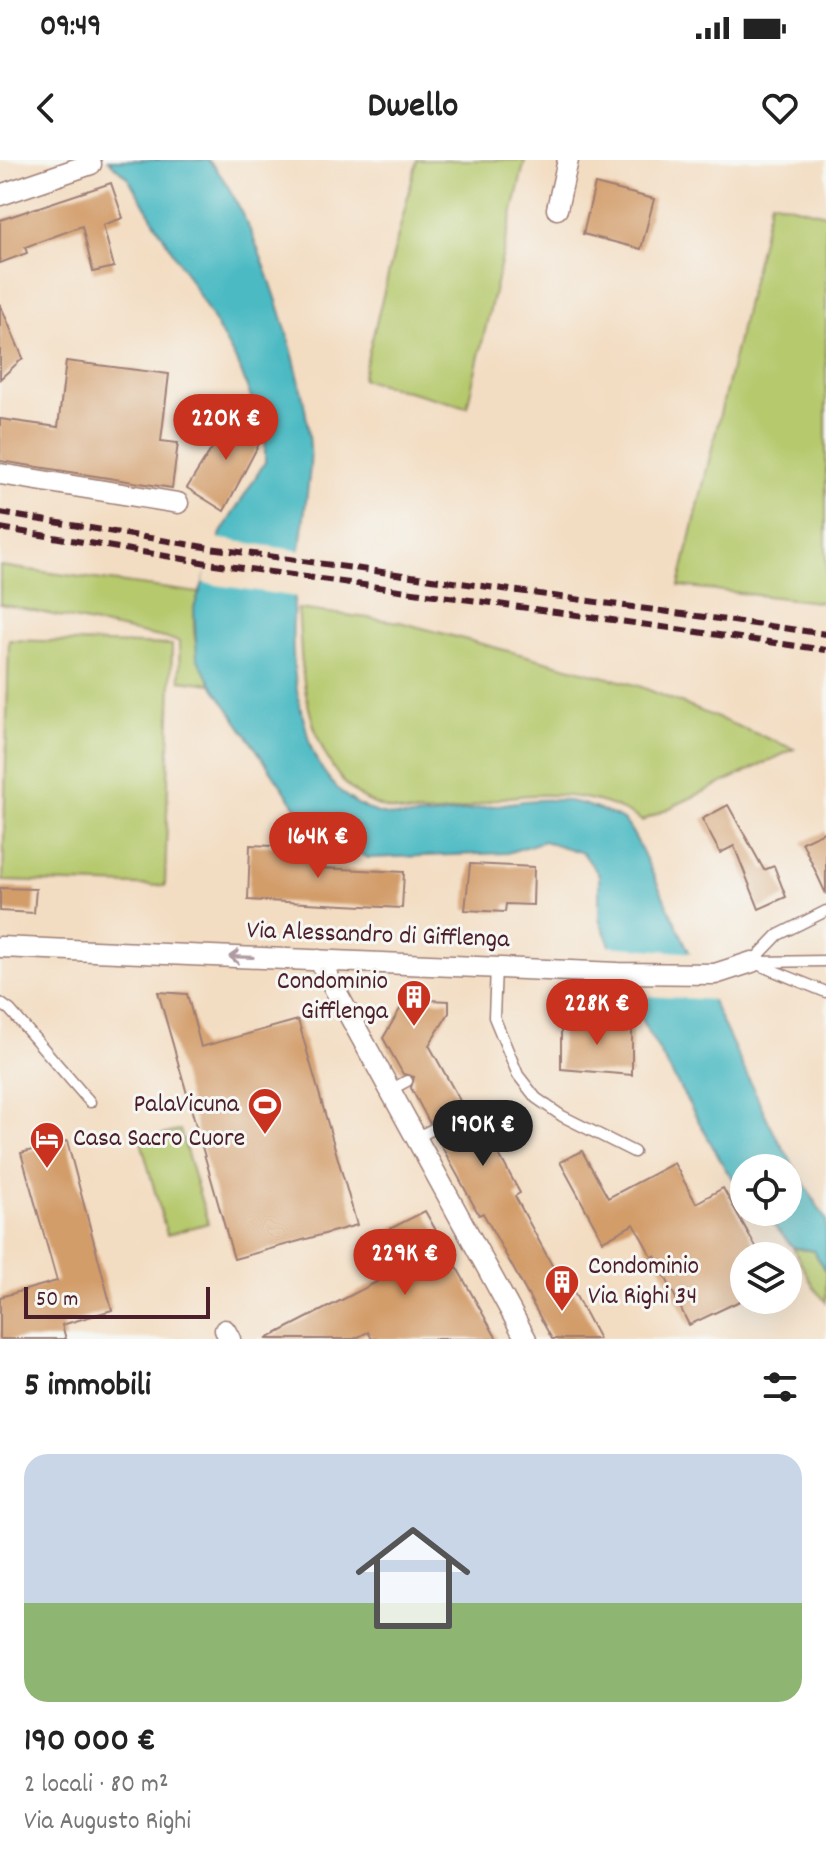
<!DOCTYPE html>
<html lang="it">
<meta charset="utf-8">
<style>
body{margin:0;font-family:Dekko,sans-serif;background:#f6f6f6;color:#222;height:100vh;display:flex;flex-direction:column;font-size:30px;white-space:nowrap}
*{box-sizing:border-box;margin:0}
p{font-size:26px;color:#767676}
.icon{flex:none;width:44px;height:44px;fill:none;stroke:currentColor;stroke-width:2;stroke-linecap:round;stroke-linejoin:round}
.map{position:relative;height:1179px;overflow:hidden}
.side{display:flex;flex-direction:column;background:#fff;flex:1}
.side>*{flex:none}
.controls{position:absolute;left:730px;top:994px;display:grid;gap:16px}
.controls a{display:grid;place-items:center;width:72px;height:72px;border-radius:50%;background:#fff;box-shadow:0 8px 32px #0002;font-size:40px}
.scale{position:absolute;left:24px;bottom:20px;width:186px;box-sizing:border-box;padding-left:8px;border:4px solid #4a1f2b;border-top:0;font-size:22px;line-height:28px;white-space:nowrap;color:#4a1f2b;-webkit-text-stroke:6px #f6f6f2;paint-order:stroke}
.price{position:absolute;translate:-50% -68px;padding:0 18px;border-radius:28px;background:#c8321e;color:#fff;font-size:26px;line-height:52px;filter:drop-shadow(0 2px 4px #0008)}
.price::after{content:'';position:absolute;left:50%;top:48px;width:24px;height:18px;margin-left:-12px;background:inherit;clip-path:polygon(0 0,100% 0,50% 100%)}
.price.on{background:#222;color:#fff}
ul{padding:0;list-style:none}
li{display:grid;align-content:center;gap:16px;height:424px;padding:0 24px}
li+li{border-top:2px solid #e0e0e0}
li span{display:grid;place-items:center;height:248px;border-radius:24px;color:#555}
li>.icon{margin-inline-start:auto}
span .icon{width:144px;height:144px;fill:#fffc;stroke-width:1}
li b{font-size:34px}
h2{display:flex;justify-content:space-between;align-items:center;height:96px;padding:0 24px;font-size:34px}
.status{display:flex;justify-content:space-between;align-items:center;height:56px;padding:0 40px;background:#fff;direction:ltr}
.status svg{height:22px;fill:currentColor}
header{display:flex;justify-content:space-between;align-items:center;height:104px;padding:0 24px;background:#fff;font-size:36px;font-weight:700}
.map>svg:first-child{display:block}
.green{fill:#b6c96d;stroke:#80744c;stroke-width:2}
.water{fill:#4bbac3;stroke:#4a6c77;stroke-width:2}
.pier{fill:#f3ddc2}
.building{fill:#d39d6b}
.lines{fill:none;stroke-linecap:round;stroke-linejoin:round}
.lane-casing{stroke:#9e7e76;stroke-width:13}
.street-casing{stroke:#9e7e76;stroke-width:23}
.lane{stroke:#fff;stroke-width:10}
.street{stroke:#fff;stroke-width:20}
.rail{stroke:#4a1f2b;stroke-width:6;stroke-dasharray:12 6;stroke-linecap:butt}
.oneway{stroke:#ae9aa0}
.labels{text-anchor:middle;dominant-baseline:central;stroke-width:6;stroke-linejoin:round;paint-order:stroke}
.street-label{font-size:26px;fill:#4a1f2b;stroke:#f6f6f2}
.poi-label{font-size:26px;fill:#4a1f2b;stroke:#f6f6f2;text-anchor:end}
</style>
<div class="status"><b>09:49</b><svg viewBox="0 0 49 12"><path d="M0 12V9h3v3zM5 12V6h3v6zM10 12V3h3v9zM15 12V0h3v12zM26 1h20v11H26zM47 4h2v5h-2z"/></svg></div>
<header><svg class="icon" aria-label="back" viewBox="0 0 24 24"><path d="M15 5l-7 7 7 7"/></svg>Dwello<svg class="icon" aria-label="heart" viewBox="0 0 24 24"><path d="M12 20l-8-8c-3-5 5-10 8-4 3-6 11-1 8 4z"/></svg></header>
<div class="map">
<svg width="826" height="1179" viewBox="0 0 826 1179">
<rect width="100%" height="100%" fill="#f6f6f2"/>
<filter id="ink" filterUnits="userSpaceOnUse"><feTurbulence type="fractalNoise" baseFrequency=".0125" numOctaves="2"/><feDisplacementMap in="SourceGraphic" scale="16" xChannelSelector="R" yChannelSelector="G"/><feConvolveMatrix kernelMatrix="1 2 1 2 8 2 1 2 1" color-interpolation-filters="sRGB"/></filter>
<filter id="wash" filterUnits="userSpaceOnUse"><feTurbulence type="fractalNoise" baseFrequency=".006" numOctaves="4" result="noise"/><feDisplacementMap in="SourceGraphic" scale="32" xChannelSelector="R" yChannelSelector="G"/><feGaussianBlur stdDeviation="1.8" result="paint"/><feColorMatrix in="noise" values="0 0 0 0 0 0 0 0 0 0 0 0 0 0 0 0 0 1.4 0 .05"/><feComposite in="paint" operator="in"/></filter>
<g filter="url(#wash)">
<rect width="100%" height="100%" fill="#f3ddc2"/>
<path class="green" d="M417,0H525L467,247L362,219Z
M771,41L826,54V443L679,426Z
M0,406L199,433C188,464 196,496 212,524L180,520L179,481L0,444Z
M298,449L400,462L639,526L794,589L642,661C603,634 549,631 502,638C486,641 471,648 455,651C363,665 323,621 306,534C300,507 301,477 298,449Z
M9,480L172,485L165,726L3,721Z
M180,970L208,1063L167,1075L141,981Z
M793,1088L814,1091L826,1113V1142L814,1128Z"/>
<path class="water" d="M108,0H208C255,46 315,241 310,306C302,394 278,478 305,564C308,575 310,589 316,599C381,719 504,609 597,649C605,652 619,656 625,662C632,670 638,683 643,693L772,969L826,1060V1113L814,1091L793,1087L762,1052H788V1008H744V1031L726,1010L640,857L599,759V715L583,693L544,681L507,693L368,698L325,676L298,650L215,529L197,498L194,448L221,373L265,302V275L239,206L199,135L128,18Z"/>
<path class="pier" d="M215,378L302,391L297,437L203,423Z
M606,786L694,793L716,840L629,835Z"/>
<g id="blocks">
<path class="building" d="M111,23L123,58L103,65L114,107L93,112L82,66L25,87L27,93L0,103V60Z
M595,24L654,39L641,89L583,74Z
M0,144L23,198L0,219Z
M66,201L169,214L161,281L178,283L172,328L0,301V259L58,267Z
M239,245L259,284L224,351L187,328Z
M728,645L764,710L774,706L786,737L759,749L734,686L720,693L702,659Z
M826,671V734L802,682Z
M250,685L320,688L319,708L404,712L402,748L248,740Z
M470,704L534,707L533,745L506,744L505,752L465,750Z
M0,728L36,729L34,753L0,751Z
M158,832L187,834L201,887L298,860L357,1065L234,1099Z
M406,839L449,841V853L429,885L469,957L483,949L502,983L495,987L520,1033L515,1036L555,1111L561,1108L599,1179H552L483,1053L479,1055L436,976L440,965L429,962L411,928L414,917L403,914L383,878Z
M561,862H632V915L561,909Z
M67,981L112,1150L62,1165L66,1179H0V1137L57,1121L21,993Z
M582,991L608,1038L674,1003L696,1043L723,1028L761,1096H744V1139L689,1165L655,1096L652,1097L634,1064L603,1081L560,1002Z
M425,1051L497,1179H372L368,1172L354,1179H266L400,1110L380,1074Z"/>
</g>
</g>
<g filter="url(#ink)">
<use href="#blocks" fill-opacity="0" stroke="#9e7e76" stroke-width="2"/>
<g class="lines">
<g class="lane-casing">
<path id="lane" d="M752,802L778,775L826,751
M752,802L826,832
M756,802L826,801
M496,807L494,857L518,915L536,938L562,956L634,992
M0,843L10,850L90,942
M390,930L407,921
M416,978L433,969"/>
</g>
<g class="street-casing">
<path id="street" d="M0,35L91,4
M557,49L568,0
M0,314L178,343
M0,787L618,813L715,814L752,802
M319,800L526,1179
M225,1170L230,1179"/>
</g>
<use href="#lane" class="lane"/>
<use href="#street" class="street"/>
<path class="rail" d="M0,353L210,388L826,474
M0,368L207,403L826,490"/>
</g>
<defs><path id="oneway-shaft" d="M-6 0H5M1.5-3L5.5 0L1.5 3" fill="none" stroke-width="1.6" stroke-linecap="round" stroke-linejoin="round" transform="scale(2)"/></defs>
<use class="oneway" href="#oneway-shaft" transform="translate(241 797) rotate(-178)"/>
</g>
<defs>
<g id="building-pin" transform="scale(1.8)"><path d="M0 17L-7.5 6A9.5 9.5 0 1 1 7.5 6Z" fill="#c8321e" stroke="#f6f6f2"/><path d="M-4-6H4V6H1V3H-1V6H-4ZM-2.5-4.3h1.7v1.8h-1.7ZM.8-4.3h1.7v1.8H.8ZM-2.5-1h1.7V.8h-1.7ZM.8-1h1.7V.8H.8Z" fill="#fff"/></g>
<g id="stadium-pin" transform="scale(1.8)"><path d="M0 17L-7.5 6A9.5 9.5 0 1 1 7.5 6Z" fill="#c8321e" stroke="#f6f6f2"/><path d="M0-5a6.5 5 0 1 0 0 10a6.5 5 0 1 0 0-10ZM-3.5-1.8h7v3.6h-7Z" fill="#fff"/></g>
<g id="hotel-pin" transform="scale(1.8)"><path d="M0 17L-7.5 6A9.5 9.5 0 1 1 7.5 6Z" fill="#c8321e" stroke="#f6f6f2"/><path d="M-6-4.5h1.5V1H6V5H4.5V3h-9V5H-6ZM-4 0a1.8 1.8 0 1 1 3.6 0ZM.5 0V-2.5h3Q6-2.5 6 0Z" fill="#fff"/></g>
</defs>
<g fill-rule="evenodd">
<use href="#building-pin" x="414" y="837"/>
<use href="#stadium-pin" x="265" y="945"/>
<use href="#hotel-pin" x="47" y="979"/>
<use href="#building-pin" x="562" y="1122"/>
</g>
<g class="labels">
<g class="street-label">
<text transform="translate(378 776) rotate(2)">Via Alessandro di Gifflenga</text>
</g>
<g class="poi-label">
<text x="388" y="822">Condominio<tspan x="388" dy="30">Gifflenga</tspan></text>
<text x="239" y="945">PalaVicuna</text>
<text x="73" y="979" text-anchor="start">Casa Sacro Cuore</text>
<text x="588" y="1107" text-anchor="start">Condominio<tspan x="588" dy="30">Via Righi 34</tspan></text>
</g>
</g>
</svg>
<div class="controls">
<a><svg class="icon" aria-label="locate" viewBox="0 0 24 24"><circle cx="12" cy="12" r="6"/><path d="M12 2v4M12 18v4M2 12h4M18 12h4"/></svg></a>
<a><svg class="icon" aria-label="layers" viewBox="0 0 24 24"><path d="M12 4l9 5-9 5-9-5zM3 14l9 5 9-5"/></svg></a>
</div>
<div class="scale">50 m</div>
<b class="price" style="left:226px;top:302px">220K €</b>
<b class="price" style="left:318px;top:720px">164K €</b>
<b class="price" style="left:597px;top:887px">228K €</b>
<b class="price on" style="left:483px;top:1008px">190K €</b>
<b class="price" style="left:405px;top:1137px">229K €</b>
</div>
<section class="side">
<h2>5 immobili<svg class="icon" aria-label="filters" viewBox="0 0 24 24"><path d="M4 7h16M4 17h16"/><circle cx="9" cy="7" r="2"/><circle cx="15" cy="17" r="2"/></svg></h2>
<ul>
<li><span style="background:linear-gradient(#c9d6e8 60%,#8fb573 0)"><svg class="icon" aria-label="home" viewBox="0 0 24 24"><path d="M3 11l9-7 9 7M6 9v11h12V9"/></svg></span><div><b>190 000 €</b><p>2 locali · 80 m²</p><p>Via Augusto Righi</p></div></li>
</ul>
</section>
